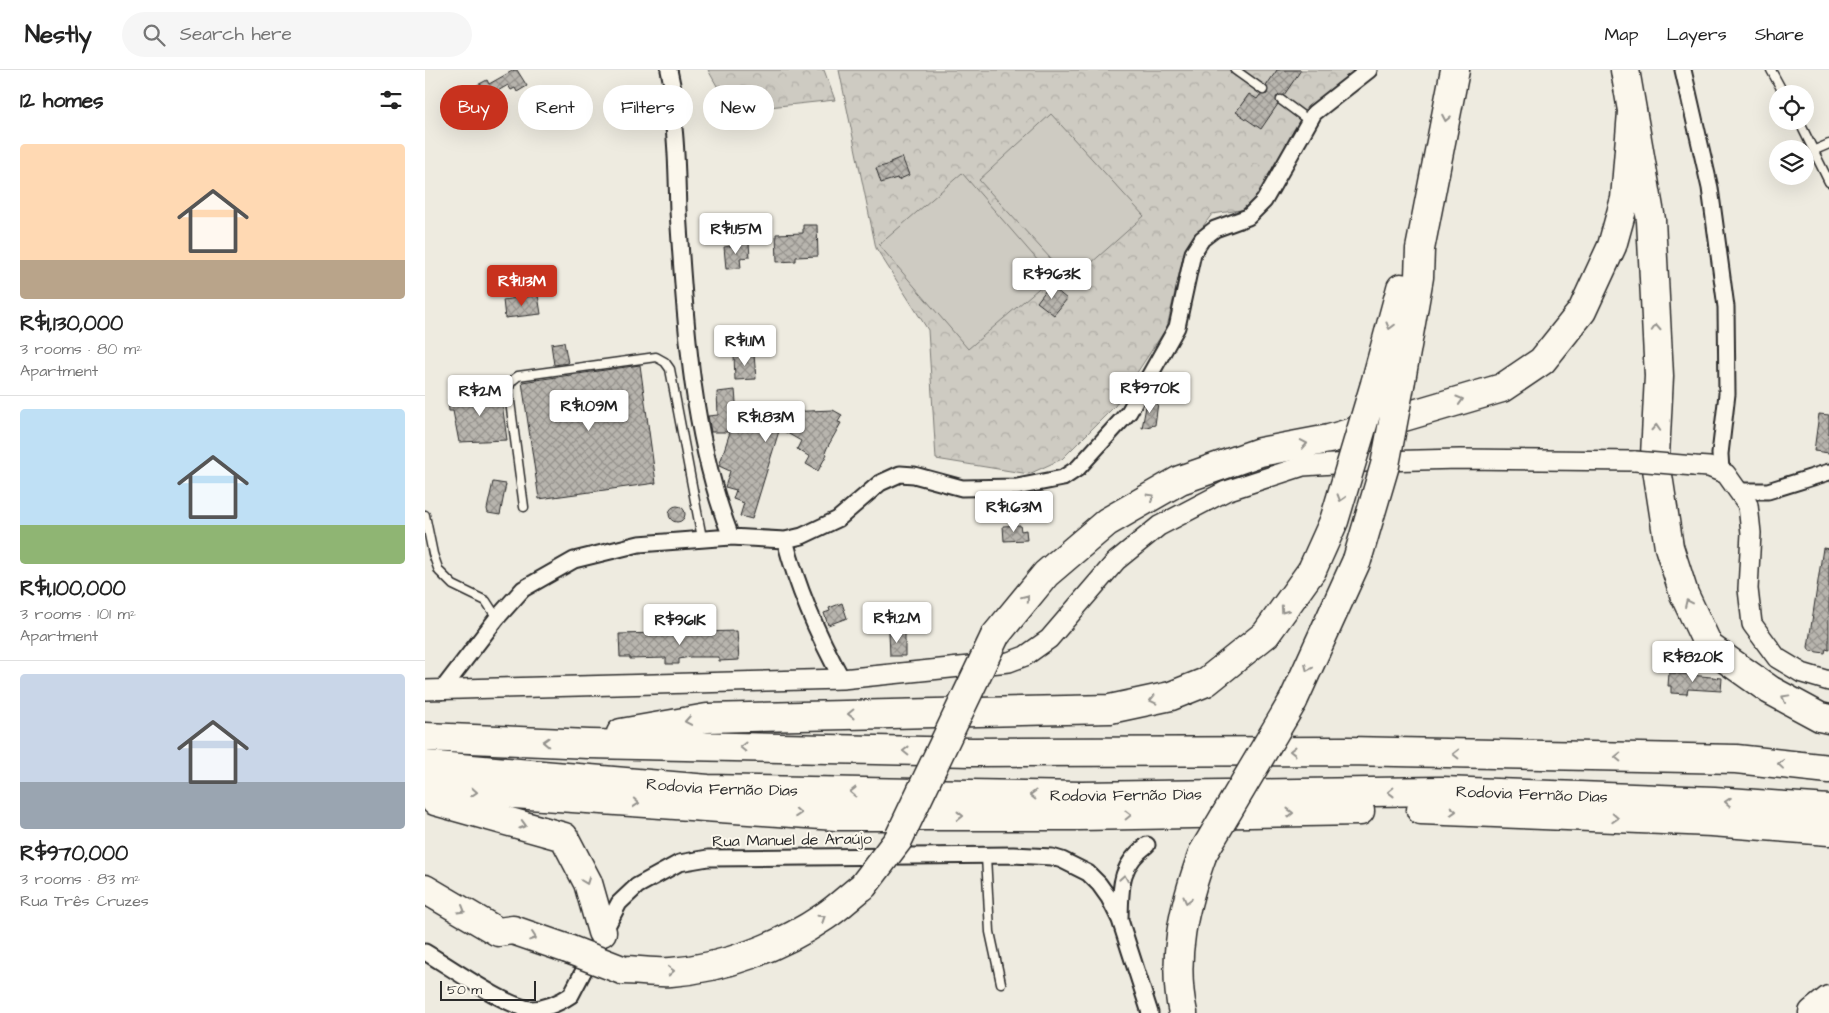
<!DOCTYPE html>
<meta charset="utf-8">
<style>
body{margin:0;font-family:"Architects Daughter",sans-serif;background:#f6f6f6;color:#222;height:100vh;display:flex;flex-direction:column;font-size:19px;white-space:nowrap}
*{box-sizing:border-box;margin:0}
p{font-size:16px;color:#767676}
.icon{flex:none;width:28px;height:28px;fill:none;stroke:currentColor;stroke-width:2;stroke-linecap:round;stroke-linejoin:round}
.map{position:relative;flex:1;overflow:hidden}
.sheet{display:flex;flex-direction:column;background:#fff;width:425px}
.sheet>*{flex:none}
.hud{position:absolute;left:15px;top:15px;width:475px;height:45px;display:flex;gap:10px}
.fabs{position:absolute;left:1344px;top:15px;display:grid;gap:10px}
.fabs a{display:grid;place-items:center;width:45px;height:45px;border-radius:50%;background:#fff;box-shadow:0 5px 20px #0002;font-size:25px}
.scale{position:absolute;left:15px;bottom:12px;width:96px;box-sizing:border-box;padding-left:5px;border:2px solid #2b2b2b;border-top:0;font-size:14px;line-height:18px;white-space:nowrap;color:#2b2b2b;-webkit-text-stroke:4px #fbf7ec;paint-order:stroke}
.price{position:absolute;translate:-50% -42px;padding:0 11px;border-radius:5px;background:#fff;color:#222;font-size:16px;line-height:32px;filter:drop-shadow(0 1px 2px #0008)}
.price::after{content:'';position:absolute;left:50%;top:30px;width:15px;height:11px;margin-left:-8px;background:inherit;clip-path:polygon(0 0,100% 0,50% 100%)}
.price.selected{background:#c8321e;color:#fff}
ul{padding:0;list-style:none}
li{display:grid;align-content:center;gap:10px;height:265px;padding:0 20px}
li+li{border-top:1px solid #e0e0e0}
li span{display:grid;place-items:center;height:155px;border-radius:5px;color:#555}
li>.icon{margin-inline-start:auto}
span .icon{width:90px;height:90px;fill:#fffc;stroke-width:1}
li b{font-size:21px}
h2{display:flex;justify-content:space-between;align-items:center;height:60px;padding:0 20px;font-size:21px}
.chip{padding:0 18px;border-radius:22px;background:#fff;box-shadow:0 5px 20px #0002;font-size:18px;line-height:45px}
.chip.selected{background:#c8321e;color:#fff}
header{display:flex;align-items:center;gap:30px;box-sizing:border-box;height:70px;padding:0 25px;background:#fff;border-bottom:1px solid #e0e0e0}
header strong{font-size:24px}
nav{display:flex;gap:28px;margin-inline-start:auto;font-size:18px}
.search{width:350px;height:45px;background:#f6f6f6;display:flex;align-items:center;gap:12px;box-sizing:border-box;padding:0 18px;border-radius:28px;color:#767676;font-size:19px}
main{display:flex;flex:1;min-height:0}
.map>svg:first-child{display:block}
.forest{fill:url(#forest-crowns);stroke:#7c7b76}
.pitch{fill:#cecbc2;stroke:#7c7b76}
.building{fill:url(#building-cross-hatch);stroke:#2b2b2b}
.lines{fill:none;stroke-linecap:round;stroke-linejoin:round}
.service-casing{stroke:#2b2b2b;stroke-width:11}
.minor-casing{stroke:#2b2b2b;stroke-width:19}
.tertiary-casing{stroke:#2b2b2b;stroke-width:22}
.motorway-casing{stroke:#2b2b2b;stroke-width:31}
.service{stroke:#fbf7ec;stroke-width:8}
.minor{stroke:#fbf7ec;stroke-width:15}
.tertiary{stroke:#fbf7ec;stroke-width:19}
.motorway{stroke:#fbf7ec;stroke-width:28}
.tertiary-bridge-casing{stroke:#2b2b2b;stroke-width:22;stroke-linecap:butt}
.motorway-bridge-casing{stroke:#2b2b2b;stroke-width:31;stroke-linecap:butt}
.tertiary-bridge{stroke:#fbf7ec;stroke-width:19}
.motorway-bridge{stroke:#fbf7ec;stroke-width:28}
.oneway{stroke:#93918c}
.labels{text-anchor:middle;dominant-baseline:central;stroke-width:4;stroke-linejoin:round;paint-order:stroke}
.street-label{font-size:16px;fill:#2b2b2b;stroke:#fbf7ec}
</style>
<header>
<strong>Nestly</strong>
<div class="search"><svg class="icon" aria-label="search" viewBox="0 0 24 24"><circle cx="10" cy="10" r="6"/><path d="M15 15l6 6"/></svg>Search here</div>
<nav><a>Map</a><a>Layers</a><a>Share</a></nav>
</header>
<main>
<section class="sheet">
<h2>12 homes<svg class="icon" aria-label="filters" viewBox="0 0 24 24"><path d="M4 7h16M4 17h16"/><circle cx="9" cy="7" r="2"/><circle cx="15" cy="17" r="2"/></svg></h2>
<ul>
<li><span style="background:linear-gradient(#ffd9b3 75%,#b9a48a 0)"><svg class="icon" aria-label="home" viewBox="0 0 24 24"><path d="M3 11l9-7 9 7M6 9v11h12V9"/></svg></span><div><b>R$1,130,000</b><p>3 rooms · 80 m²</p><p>Apartment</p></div></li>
<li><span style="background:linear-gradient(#bfe0f5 75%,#8fb573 0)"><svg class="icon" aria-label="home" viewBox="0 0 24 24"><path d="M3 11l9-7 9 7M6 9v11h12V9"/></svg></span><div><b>R$1,100,000</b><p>3 rooms · 101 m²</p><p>Apartment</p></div></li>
<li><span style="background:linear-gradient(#c9d6e8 70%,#9aa5b1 0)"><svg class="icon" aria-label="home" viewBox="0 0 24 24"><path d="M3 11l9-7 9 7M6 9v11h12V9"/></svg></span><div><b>R$970,000</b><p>3 rooms · 83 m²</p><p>Rua Três Cruzes</p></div></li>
</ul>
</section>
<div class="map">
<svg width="1404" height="943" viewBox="0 0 1404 943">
<defs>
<pattern id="forest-crowns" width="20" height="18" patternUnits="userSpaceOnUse" patternTransform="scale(1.25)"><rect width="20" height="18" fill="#cecbc2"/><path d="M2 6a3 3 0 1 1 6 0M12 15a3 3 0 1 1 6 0" fill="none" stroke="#b1aea7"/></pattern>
<pattern id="building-cross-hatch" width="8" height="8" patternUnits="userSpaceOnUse" patternTransform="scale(1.25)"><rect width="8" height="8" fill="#b8b5ae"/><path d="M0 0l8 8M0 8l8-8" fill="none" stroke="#96938e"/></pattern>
</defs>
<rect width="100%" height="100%" fill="#eeebe0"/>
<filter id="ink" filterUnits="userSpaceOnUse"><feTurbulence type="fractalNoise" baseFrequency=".02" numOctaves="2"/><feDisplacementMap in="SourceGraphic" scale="10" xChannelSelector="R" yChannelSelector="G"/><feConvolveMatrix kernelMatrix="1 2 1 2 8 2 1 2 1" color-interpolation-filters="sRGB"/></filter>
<g filter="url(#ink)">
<path class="forest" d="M283,0H399L410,30L306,41Z
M414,0H937L886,40L843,114L823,139L787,144L759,182L742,257L690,336L637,389L604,404L511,389L503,260L451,178Z"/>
<path class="pitch" d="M626,44L719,146L646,211L554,110Z
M537,103L627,207L543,279L454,175Z"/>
<path class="building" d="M89,0H92L102,16L92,22L90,18L86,20L83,15L47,36L39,22L62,10L64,14Z
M852,0H876L859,25L851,27L853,34L836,59L811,42L824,24L832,29L835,25L842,24L841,16Z
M477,87L484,105L473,110L472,108L456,113L451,98L466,94L465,92Z
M378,155H392L393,186L371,187V191L352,192L351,164L378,163Z
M324,173L325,187L315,188L316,198L301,199L299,177Z
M625,215L642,229L629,245L612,232Z
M113,225L116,244L80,248L78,230Z
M139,272L143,293L129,295L126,274Z
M329,284L331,309L310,310L309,285Z
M215,295L231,413L114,429L97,312Z
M75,318L82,370L34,372L28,341H24L23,329L55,326V321Z
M310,320L312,344L408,340L417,345L413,352L416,353L402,378L400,383L402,384L393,401L381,394L385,387L372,379L376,371L355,359L354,361L327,449L315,446L319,433L308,429L311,420L300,417L305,401L294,396L305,362H286L283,346L293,345L292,322Z
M722,331L733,333L730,355L717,358Z
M1394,344L1404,345V383L1389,381Z
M68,412L81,414L75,445L63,443L62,439Z
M244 444a8 8 0 1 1 16 0a8 8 0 1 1-16 0Z
M595,455L596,461L601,460L602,470L579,471L578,456Z
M1398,478L1404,479V580L1401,579L1400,583L1385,581L1383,577Z
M417,533L422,548L403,555L399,543L405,541L404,538Z
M312,561L314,590L294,591V587H265L254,589V594H241V588L205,589V587H195L194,564Z
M480,561V586H465L464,562Z
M1244,603L1297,608L1296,621L1263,619L1262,624L1246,623V616H1243Z"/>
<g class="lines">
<g class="service-casing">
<path id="service" d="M810,0L838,20
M1346,0L1359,24
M856,30L883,50
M1374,51L1404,112
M1390,80L1404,74
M99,437L84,324C83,315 86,311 93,306L231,287L240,292L245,299L277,468
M0,445L8,484L14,501L28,515L61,531L72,548
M561,786L565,862L576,913"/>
</g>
<g class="minor-casing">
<path id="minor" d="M244,0L250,29L249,58C252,85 252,113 253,141C260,251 266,364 306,467
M1258,0L1285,118L1301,237L1302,324L1295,384L1296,401
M1314,421H1343L1404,402
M360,470C373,520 392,564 417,609
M16,621L72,548L98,519L149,490L214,474L306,467L360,470L377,466L413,449L455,413L475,404L489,405L537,418L592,417L638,408L653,398L704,342L752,257L768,183L777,169L790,159L823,147L839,131L889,43L944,0
M695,849C696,816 694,796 722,775
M0,882C24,896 81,937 106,939C121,939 134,933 146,925L194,833L212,816L254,793L283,788L588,785L627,787L637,790L663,803L674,814L684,828L695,850L725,943"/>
</g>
<g class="tertiary-casing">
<path id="tertiary" d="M1269,396L1284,397L1301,404L1323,435L1326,463L1323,519L1327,554L1352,588L1377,603L1404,611
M0,620L417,609L584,592L600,586L624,569L691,491L734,456L801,421L878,396L954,391L1035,389L1210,391"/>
</g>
<g class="motorway-casing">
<g id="motorway">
<path d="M1200,0L1226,150L1234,306L1230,386L1244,477L1259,524L1284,577L1345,620L1395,647L1404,649"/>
<path d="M976,310L994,207L995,179L1030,0"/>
<path d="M950,314L976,218"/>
<path d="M570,566L621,504L682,452L755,410L835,382L904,369L1077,318L1117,291L1157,241L1187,176L1200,129L1207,42"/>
<path d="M868,631L932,490"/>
<path d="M196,663L282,648L685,639L746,626L781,612L841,564L887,500"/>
<path d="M0,667L164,674L547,682L922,681L1311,689L1404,699"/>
<path id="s1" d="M0,695L283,719L657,726L1017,721L1289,731L1404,739"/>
<path d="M0,718L411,746H654L935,741"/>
<path d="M10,731L139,767L163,813L177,862"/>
<path d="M996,740L1287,752L1404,761"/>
<path d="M0,819L73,862L88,860L143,879"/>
<path d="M197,900C213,900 230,903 246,902C299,898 355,877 399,847C413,838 425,826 438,816"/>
<path d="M758,943C746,888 759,835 778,783"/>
<path d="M1388,943L1404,930"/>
</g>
</g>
<use href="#service" class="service"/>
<use href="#minor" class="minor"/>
<use href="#tertiary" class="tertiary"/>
<use href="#motorway" class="motorway"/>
<g class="tertiary-bridge-casing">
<path id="tertiary-bridge" d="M1210,391L1269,396"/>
</g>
<g class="motorway-bridge-casing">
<path id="motorway-bridge" d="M932,490L960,395L976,310
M887,500L909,451L950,314
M778,783L868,631
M438,816L473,770L570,566
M143,879L197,900"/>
</g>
<use href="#tertiary-bridge" class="tertiary-bridge"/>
<use href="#motorway-bridge" class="motorway-bridge"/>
</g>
<defs><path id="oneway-chevron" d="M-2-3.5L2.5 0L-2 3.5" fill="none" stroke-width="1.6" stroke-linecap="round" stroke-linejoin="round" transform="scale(1.25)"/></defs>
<g class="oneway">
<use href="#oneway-chevron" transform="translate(1021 48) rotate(101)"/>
<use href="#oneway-chevron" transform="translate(965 256) rotate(105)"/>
<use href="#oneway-chevron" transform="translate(1231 258) rotate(-93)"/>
<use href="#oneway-chevron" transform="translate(1035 330) rotate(-17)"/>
<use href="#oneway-chevron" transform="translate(1231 358) rotate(-87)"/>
<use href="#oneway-chevron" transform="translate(879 374) rotate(-10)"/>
<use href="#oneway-chevron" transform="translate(726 427) rotate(-30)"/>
<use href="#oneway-chevron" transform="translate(916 428) rotate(107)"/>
<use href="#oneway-chevron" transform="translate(601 528) rotate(-51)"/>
<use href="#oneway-chevron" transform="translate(1263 533) rotate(-115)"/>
<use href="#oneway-chevron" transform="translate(859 540) rotate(125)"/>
<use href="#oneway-chevron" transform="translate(883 598) rotate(114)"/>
<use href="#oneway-chevron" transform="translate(1360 628) rotate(-151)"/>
<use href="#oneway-chevron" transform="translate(728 630) rotate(167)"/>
<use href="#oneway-chevron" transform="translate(426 644) rotate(179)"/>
<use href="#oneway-chevron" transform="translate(263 651) rotate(170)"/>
<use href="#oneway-chevron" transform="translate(121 672) rotate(-178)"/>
<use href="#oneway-chevron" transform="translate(318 677) rotate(-179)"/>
<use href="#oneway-chevron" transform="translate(481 681) rotate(-179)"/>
<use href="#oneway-chevron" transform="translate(868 681) rotate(180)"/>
<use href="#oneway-chevron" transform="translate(1031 684) rotate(-179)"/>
<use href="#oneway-chevron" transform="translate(1193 687) rotate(-179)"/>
<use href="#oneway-chevron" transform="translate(1356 694) rotate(-174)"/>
<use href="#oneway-chevron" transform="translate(49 722) rotate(4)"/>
<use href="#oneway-chevron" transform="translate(428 722) rotate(-179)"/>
<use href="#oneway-chevron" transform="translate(966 722) rotate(179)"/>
<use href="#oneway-chevron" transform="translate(608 725) rotate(-179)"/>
<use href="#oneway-chevron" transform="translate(1303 732) rotate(-176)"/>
<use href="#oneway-chevron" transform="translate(211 733) rotate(4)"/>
<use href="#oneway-chevron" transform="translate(1028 741) rotate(2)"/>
<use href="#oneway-chevron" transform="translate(373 743) rotate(4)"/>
<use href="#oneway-chevron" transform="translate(865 743) rotate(-1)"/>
<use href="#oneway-chevron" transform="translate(703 745) rotate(-1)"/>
<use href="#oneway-chevron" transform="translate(535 746)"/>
<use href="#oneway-chevron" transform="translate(1190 748) rotate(3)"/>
<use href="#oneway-chevron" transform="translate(98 755) rotate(16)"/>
<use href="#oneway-chevron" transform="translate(699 808) rotate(-80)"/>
<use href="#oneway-chevron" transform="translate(161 811) rotate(69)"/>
<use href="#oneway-chevron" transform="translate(762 830) rotate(105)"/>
<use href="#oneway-chevron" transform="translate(37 840) rotate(30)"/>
<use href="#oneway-chevron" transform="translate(397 848) rotate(-33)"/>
<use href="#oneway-chevron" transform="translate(108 867) rotate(19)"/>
<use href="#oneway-chevron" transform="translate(246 901) rotate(-3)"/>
</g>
</g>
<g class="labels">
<g class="street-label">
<text stroke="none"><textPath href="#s1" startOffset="298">Rodovia Fernão Dias</textPath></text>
<text stroke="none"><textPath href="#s1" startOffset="1108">Rodovia Fernão Dias</textPath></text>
<text stroke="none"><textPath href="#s1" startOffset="702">Rodovia Fernão Dias</textPath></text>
<text transform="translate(367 770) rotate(-1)">Rua Manuel de Araújo</text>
</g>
</g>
</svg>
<div class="fabs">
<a><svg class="icon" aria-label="locate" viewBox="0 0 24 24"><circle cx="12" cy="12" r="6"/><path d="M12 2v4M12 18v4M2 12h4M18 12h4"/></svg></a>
<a><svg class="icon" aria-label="layers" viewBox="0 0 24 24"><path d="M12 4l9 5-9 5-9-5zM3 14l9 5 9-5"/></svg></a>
</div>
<div class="scale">50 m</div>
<b class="price" style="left:311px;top:185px">R$1.15M</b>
<b class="price" style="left:627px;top:230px">R$963K</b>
<b class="price selected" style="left:97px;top:237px">R$1.13M</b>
<b class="price" style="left:320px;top:297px">R$1.1M</b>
<b class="price" style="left:725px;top:344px">R$970K</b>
<b class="price" style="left:55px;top:347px">R$2M</b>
<b class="price" style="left:164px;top:362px">R$1.09M</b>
<b class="price" style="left:341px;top:373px">R$1.83M</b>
<b class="price" style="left:589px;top:463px">R$1.63M</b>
<b class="price" style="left:472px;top:574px">R$1.2M</b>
<b class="price" style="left:255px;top:576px">R$961K</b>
<b class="price" style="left:1268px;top:613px">R$820K</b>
<div class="hud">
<a class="chip selected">Buy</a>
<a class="chip">Rent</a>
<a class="chip">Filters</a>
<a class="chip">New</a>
</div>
</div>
</main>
